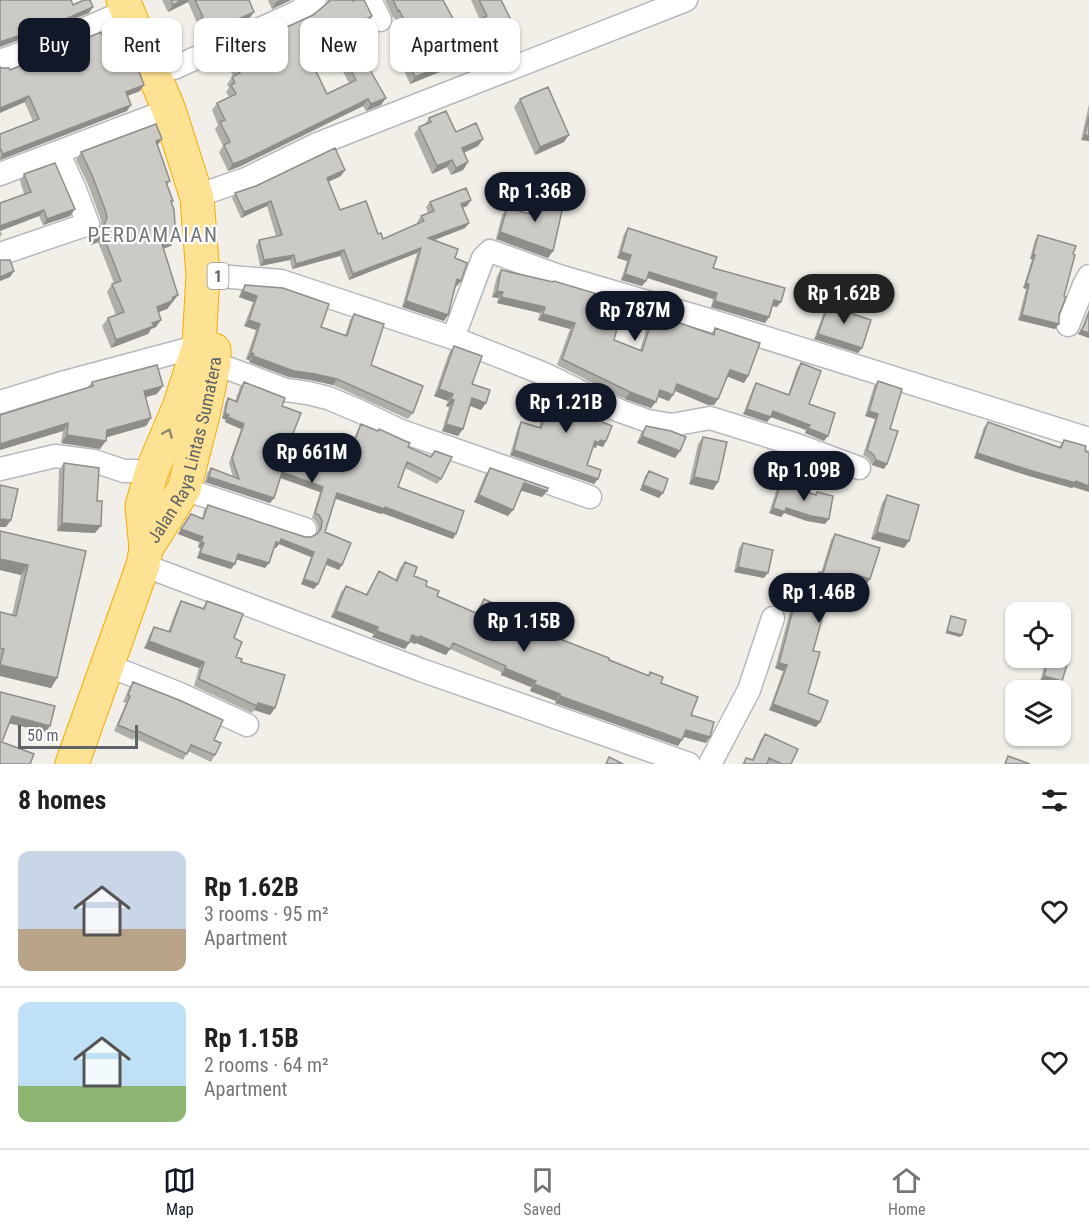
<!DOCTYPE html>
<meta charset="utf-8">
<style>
body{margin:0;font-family:"Roboto Condensed",sans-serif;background:#f6f6f6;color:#202124;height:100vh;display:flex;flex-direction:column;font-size:22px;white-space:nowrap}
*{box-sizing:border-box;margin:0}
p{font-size:20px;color:#757577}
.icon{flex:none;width:33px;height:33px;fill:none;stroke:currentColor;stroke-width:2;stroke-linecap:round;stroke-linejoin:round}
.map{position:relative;height:764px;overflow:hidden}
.drawer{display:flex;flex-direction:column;background:#fff;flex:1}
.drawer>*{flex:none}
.hud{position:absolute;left:18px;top:18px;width:600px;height:54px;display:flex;gap:12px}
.controls{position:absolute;left:1005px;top:602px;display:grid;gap:12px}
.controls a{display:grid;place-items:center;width:66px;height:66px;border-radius:12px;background:#fff;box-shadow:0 2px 4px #0004;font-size:30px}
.scale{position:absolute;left:18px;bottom:15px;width:120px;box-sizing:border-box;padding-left:6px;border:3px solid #5f6368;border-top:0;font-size:16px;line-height:21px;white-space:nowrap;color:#5f6368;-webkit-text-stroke:4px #fff;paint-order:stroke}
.price{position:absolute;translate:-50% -51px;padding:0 14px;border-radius:21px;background:#111827;color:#fff;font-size:20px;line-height:39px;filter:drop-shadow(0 2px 3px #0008)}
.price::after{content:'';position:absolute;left:50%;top:36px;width:18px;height:14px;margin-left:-9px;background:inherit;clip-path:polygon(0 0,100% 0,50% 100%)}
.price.on{background:#222;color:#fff}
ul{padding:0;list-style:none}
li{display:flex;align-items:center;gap:18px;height:150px;padding:0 18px}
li+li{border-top:2px solid #e0e0e0}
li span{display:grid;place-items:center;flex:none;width:168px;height:120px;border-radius:12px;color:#555}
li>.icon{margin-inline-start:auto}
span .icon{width:72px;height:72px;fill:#fffc;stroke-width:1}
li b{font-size:26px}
h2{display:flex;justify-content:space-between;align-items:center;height:72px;padding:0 18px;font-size:26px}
.pill{padding:0 21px;border-radius:12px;background:#fff;box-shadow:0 2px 4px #0004;font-size:21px;line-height:54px}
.pill.on{background:#111827;color:#fff}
.dock{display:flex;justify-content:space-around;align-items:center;height:84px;border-top:2px solid #e0e0e0;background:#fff;font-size:16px;color:#757577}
.dock a{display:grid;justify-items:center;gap:3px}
.dock .on{color:#111827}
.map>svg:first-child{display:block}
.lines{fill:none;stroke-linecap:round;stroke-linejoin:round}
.minor-casing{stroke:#b5b8bc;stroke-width:25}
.highway-casing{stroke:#f9ab00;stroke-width:35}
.minor{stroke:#fff;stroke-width:22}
.highway{stroke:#fde293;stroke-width:33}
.wall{fill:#afaea9;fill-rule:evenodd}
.shaded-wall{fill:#8f8d8a}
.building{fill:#cccac5;stroke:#8f8d8a;stroke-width:1.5;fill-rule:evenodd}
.oneway{stroke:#8e8975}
.labels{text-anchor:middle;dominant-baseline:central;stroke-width:4.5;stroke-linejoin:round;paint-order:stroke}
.shield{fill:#fff;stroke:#8f9295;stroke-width:1.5}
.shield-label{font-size:16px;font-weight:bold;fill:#5f6368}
.street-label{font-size:18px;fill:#5f6368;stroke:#fff}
.quarter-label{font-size:21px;letter-spacing:1.5px;fill:#70757a;stroke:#fff}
</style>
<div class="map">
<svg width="1089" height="764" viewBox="0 0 1089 764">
<rect width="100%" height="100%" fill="#f1efe8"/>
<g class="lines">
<g class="minor-casing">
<path id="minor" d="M370,0L380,20
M0,61L62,39L128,10
M174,68L302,10L304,6L315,0
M0,174L169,110
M208,192L246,179L315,145L686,0
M0,254L88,224L74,187L58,153
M218,276L281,281L453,338L483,258L490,251L559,276L709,320L1089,439
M1068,325L1084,285L1089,276
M453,338L542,373L620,411L648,421L672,425L710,418L797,445L859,468
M214,363L286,390L308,393L328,398L359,411L401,431L590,497
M0,402L65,382L199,346
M0,469L55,456L94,461L124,471H152
M184,489L305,529
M143,565L421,670L689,764
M107,665L180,694L247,725
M710,764L749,690L773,618"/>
</g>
<g class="highway-casing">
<g id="highway">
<path id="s1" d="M146,549L184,489L203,415L214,363V350"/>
<path d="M72,764L143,565L146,549L142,506L152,471L179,407L199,346L203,275L197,198L169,110L123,0"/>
</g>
</g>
<use href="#minor" class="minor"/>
<use href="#highway" class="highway"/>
</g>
<path class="wall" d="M162,0H249V19L203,40L196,25L197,23L188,2L168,12Z
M268,0H291L272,9Z
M328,0H353L367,24H365L366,27L362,34L352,39L381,105L366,111L363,106L241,166L228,171L219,152L223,146L215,129L218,125L212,110L217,103L229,97L226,92L229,88L227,84L233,76L225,60L230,53L313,15L328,3ZM334,55L349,83L327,94L314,66Z
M385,0H443L459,30L480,20L471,0H501L513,41L459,68L457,65L410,84L402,66L407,58L415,55L394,17L393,18Z
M116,69L140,91L127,96V111L0,160V134L33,121L10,70Z
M520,99L564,142L535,155L514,107Z
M1089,104V141L1081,140Z
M429,118L456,132L483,139L478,146L464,153L468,162L463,170L451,175L447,167L432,174L414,134L419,127L425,124Z
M157,146L170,181L167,185L171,203V246L163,249L178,295L167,309L158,312L156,327L151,329L148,334L111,348L102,326L108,318L116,315L107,292L112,284L114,283L98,242L91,245L89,238L94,230L101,226V220L87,182L76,160L81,152Z
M24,174L75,209L70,216L43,225L39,216L0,231L2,234L0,237V203L24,194L20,181Z
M341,176L328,182L340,210L378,234L383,239L418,224L417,222L421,216L428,213L426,207L430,202L471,200L467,206L463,207L469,223L465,228L434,240L455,258L457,286H456L444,321L402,307L417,253L349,280L340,256L292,269L290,260L260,266L256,246L259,240L276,236L267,206L241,218L232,198L235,193Z
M538,196L553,251L548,258L496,239L502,215L507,208L531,214L533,203Z
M628,228L713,268L777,307L772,306L769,317L765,323L711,307L713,299L647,278L642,286L621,280L627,261L617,258L624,234Z
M1038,235L1059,315L1055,329L1018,320L1026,289L1023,288L1032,259H1030L1035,240Z
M501,270L614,340L640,350L649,320L654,314L711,334L715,328L748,376L744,383L727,376L718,399L714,405H708L675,391L669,401L658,397L651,408L625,399L557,365L570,329L538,320L540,313L497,303L498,298L492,297L497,276Z
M245,285L321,327L345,336L350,320L354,314L371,365L413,413L408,419L333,385L311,380L289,377L249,362V360L246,359L256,330L244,326L253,302L239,297L241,291Z
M830,299L850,313L862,348L858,353L814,339L827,304Z
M1089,309V338L1078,334L1081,330Z
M454,346L472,384L481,410L470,406L458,436L442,431L449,407L446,406L448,401L434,396L449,353Z
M801,363L809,404L824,441L805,433L806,430L771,417L767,422L743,414L753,388L756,383L788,395L797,368Z
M878,381L890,429L884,469L872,465L869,459L863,455L875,419L865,416L874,386Z
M92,382L157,394L146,397L151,418L146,426L106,437L100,449L61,443L63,431L0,450V415L87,388Z
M244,382L282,406L287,449L336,466L346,442L350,437L354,439L358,429L361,424L377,431L379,429L408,447L431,457L435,451L441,479L437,484L405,468L398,487L453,539L382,513L381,514L335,498L325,532L339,570L326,564L318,584L314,589L301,584L311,557L279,544L276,548L274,547L269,563L265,568L236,559L231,569L197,558L200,548L198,547L199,542L178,534L191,514L202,519L204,510L208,505L305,537H311L318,534V526L315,520L312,518L320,492L280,478L274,498L270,503L205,482L207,473L211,468L233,477L229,463L241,429L225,422L226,420L222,418L225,403L228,398L235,401L240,387Z
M554,387L602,422L606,441L603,447L597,445L596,448L593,447L587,465L598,479L594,484L510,455L518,427L521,422L539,427L551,392Z
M988,422L1059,447L1064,440L1073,487L1072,488L1029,476L974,458L984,427Z
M646,426L680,451L675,458L637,443L641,433Z
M703,437L713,490L689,484L698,444Z
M64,463L97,501L95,533L57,531L59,470Z
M490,468L547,491L542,497L521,490L508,516L474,502L485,475Z
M649,471L659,498L640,490L645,476Z
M781,483L815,494L817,492L829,519L825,524L807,521L784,513L781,517L769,513L777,488Z
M887,495L904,548L871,539L882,503Z
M835,534L866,585L855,581L844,609L826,604L813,651L808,693L820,722L816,727L769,710L783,671L775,668L791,607L795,602L808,605L815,578L819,572L821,573L831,540Z
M743,543L764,578L734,572L739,548Z
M86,551L57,678L51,688L0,676V612L12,615L21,575L0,570Z
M405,562L414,576L437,596L476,613L480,605L484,599L509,625L545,639L548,634L648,675L650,672L661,683L691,715L706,743L683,737L678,746L555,703L556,701L530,691L531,687L501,675V672L450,649L446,655L416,643L415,644L410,642L405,649L372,637L374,634L331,617L341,592L346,586L366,594L379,571L395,580L400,568Z
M181,601L202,609L207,601L234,638L236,657L241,662L275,708L270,715L254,710L252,713L194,686L199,668L144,648L150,634L154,627L168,632L177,608Z
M1047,657H1060L1062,681L1059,686L1040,681Z
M133,682L214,740L215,755L211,762L188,751L183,760L134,738L133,740L114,731L126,703L123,702L129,688Z
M765,734L791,764H742L746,758L752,760L761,739Z"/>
<path class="shaded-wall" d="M182,0H189L188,2L168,12L173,5Z
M281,0H291L272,9L277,1Z
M93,7L89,13L57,26L0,47V42Z
M254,12L249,19L203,40L208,33Z
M372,16L367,24L358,28L363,21Z
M366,27L362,34L345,42L350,35Z
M518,34L513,41L459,68L464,61Z
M339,48L334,55L307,70L312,63Z
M462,58L457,65L410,84L415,77Z
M144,85L140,91L122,98L126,92Z
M29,96L25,102L0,113V108Z
M386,98L381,105L366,111L371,104Z
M368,99L363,106L241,166L228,171L233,164Z
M131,105L127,111L0,160L3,154Z
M569,135L564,142L535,155L540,147Z
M1085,135L1089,136V141L1081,140Z
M162,139L157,146L156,141Z
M483,139L478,146L456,156L462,148Z
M452,160L447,167L432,174L437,166Z
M468,162L463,170L451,175L456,168Z
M345,170L341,176L323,184L327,178Z
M471,200L467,206L457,210L461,204Z
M271,201L267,206L241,218L244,212Z
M75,209L70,216L43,225L47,219Z
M44,210L39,216L0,231V226Z
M469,223L465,228L424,244L428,238Z
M500,232L553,251L548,258L496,239Z
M103,235L98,242L91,245L97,237Z
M176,239L171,246L156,251L162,244Z
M421,248L417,253L349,280L353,274Z
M344,250L340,256L292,269L296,264Z
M621,252L631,255L627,261L617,258Z
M1033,254L1035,255L1032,259H1030Z
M294,255L290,260L260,266L264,260Z
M14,271L10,277L0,281V277Z
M649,272L717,293L713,299L645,277Z
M625,274L646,281L642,286L621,280Z
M457,279L461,281L457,286L453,285Z
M1026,283L1029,284L1026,289L1023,288Z
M243,291L257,296L253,302L239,297Z
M497,291L503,292L498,298L492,297Z
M178,295L167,309L151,315L157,307L173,297Z
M501,297L545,307L540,313L497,303Z
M774,300L781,302L777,307L770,305Z
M406,301L448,315L444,321L402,307Z
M715,301L769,317L765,323L711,307Z
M543,314L575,323L570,329L538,320Z
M1022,315L1059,324L1055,329L1018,320Z
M161,320L156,327L151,329L148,334L111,348L116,340Z
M249,320L260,324L256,330L244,326Z
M1081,330L1089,333V338L1078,334Z
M818,334L862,348L858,353L814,339Z
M251,352L254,354L249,360L246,359Z
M253,356L315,374L337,379L333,385L311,380L289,377L249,362Z
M730,370L748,376L744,383L726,376Z
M677,384L718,399L714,405H708L673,390Z
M163,386L157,394L138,399L144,391Z
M439,389L453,394L448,401L434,396Z
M660,390L673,395L669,401L656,396Z
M630,392L656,402L651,408L625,399Z
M472,398L486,403L481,410L468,405Z
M451,399L454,400L449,407L446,406Z
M747,409L773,411L810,425L806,430L771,417L767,422L743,414Z
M869,411L878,414L875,419L865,416Z
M225,413L229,415L226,420L222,418Z
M228,417L244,424L241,429L225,422Z
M151,418L146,426L101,439L107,430Z
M68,423L63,431L0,450V444Z
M446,424L463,429L458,436L442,431Z
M808,428L828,436L824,441L805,433Z
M67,435L106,441L100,449L61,443Z
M642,436L680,451L675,458L637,443Z
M600,440L606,441L603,447L597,445L596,448L591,446L595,441Z
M514,450L598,479L594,484L510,455Z
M977,453L1076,481L1089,486V492L1073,487L1072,488L1029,476L974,458Z
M876,460L887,464L884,469L872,465Z
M282,472L323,487L320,492L278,477Z
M209,477L274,498L270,503L205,482Z
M694,477L718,482L713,490L689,484Z
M524,483L547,491L542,497L519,490Z
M643,485L663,493L659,498L640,490Z
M337,493L385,507L456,534L453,539L382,513L381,514L333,498Z
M479,495L513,510L508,516L474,502Z
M773,508H786L829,519L825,524L807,521L784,513L781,517L769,513Z
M0,519L11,520L6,527H0Z
M62,523L101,526L95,533L57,531Z
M181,529L203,537L199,542L178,534Z
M877,532L909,541L904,548L871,539Z
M281,539L314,552L311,557L279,544L276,548L272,547L276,542Z
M201,542L204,543L200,548L198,547Z
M200,553L235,564L231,569L197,558Z
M238,554L269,563L265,568L235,559Z
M0,559L28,565L21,575L0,570Z
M328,559L342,565L339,570L324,564Z
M738,567L768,573L764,578L734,572Z
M857,575L870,579L866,585L853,581Z
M304,579L318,584L314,589L301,584Z
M828,598L848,604L844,609L824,603Z
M336,611L378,627L374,634L331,617Z
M377,631L409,643L405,649L372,637Z
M947,631L962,635L960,637L945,633Z
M412,635L420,636L450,649L446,655L416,643L415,644L408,641Z
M149,641L204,662L199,668L144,648Z
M779,663L787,665L783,671L775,668Z
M0,665L57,678L51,688L0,676Z
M505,668L536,681L531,687L501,675Z
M1044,676L1062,681L1059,686L1040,681Z
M534,684L560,694L556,701L530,691Z
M560,696L682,740L678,746L555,703Z
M258,703L275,708L270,715L254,710Z
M773,704L820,722L816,727L769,710Z
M12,716L50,726L46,732L7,723Z
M686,730L710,737L706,743L682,736Z"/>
<path class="building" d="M0,0H71L73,5L84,0H90L93,7L61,21L0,42Z
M171,0H182L173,5Z
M195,0H249L254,12L208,33L201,18L203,17Z
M331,0H353V1L355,0H364L372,16L363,21L366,27L350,35L386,98L371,104L368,99L246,159L233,164L224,145L230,142L220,122L225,120L217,103L236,94L231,85L235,83L232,77L240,73L230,53L313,15ZM339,48L356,80L327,94L312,63Z
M393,0H443L459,30L487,16L479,0H501L518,34L464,61L462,58L415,77L407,58L422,53L399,10L398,11Z
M101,32L116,69L128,64L131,71L138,69L144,85L126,92L131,105L3,154L0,148V134L39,119L29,96L0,108V67L2,68H9L10,70Z
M548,87L569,135L540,147L520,99Z
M446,111L456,132L476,123L483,139L462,148L468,162L456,168L452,160L437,166L419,127L431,122L429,118Z
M1089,116V136L1085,135Z
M156,124L162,139L156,141L170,181L166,182L173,201H171L174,210L176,239L162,244L178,295L173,297L172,301L157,307L161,320L152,323L154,326L116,340L108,318L124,312L112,284L121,281L103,235L97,237L94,230L104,225L107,218L106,212L92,175L81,152Z
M335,148L345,170L327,178L340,210L366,201L378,234L381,233L383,239L424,221L421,216L434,211L430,202L466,188L471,200L461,204L469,223L428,238L458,249L455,258L467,263L461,281L457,279L448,315L406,301L421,248L353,274L344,250L296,264L294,255L264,260L259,240L282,235L271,201L244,212L235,193L256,186Z
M55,163L75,209L47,219L44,210L0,226V203L31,192L24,174Z
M538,196L564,202L553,251L500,232L507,208L534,215Z
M628,228L717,257L713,268L785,288L781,302L774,300L769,317L715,301L717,293L649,272L646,281L625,274L631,255L621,252Z
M1038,235L1076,246L1073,254L1075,255L1064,296L1066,297L1059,315V324L1022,315L1029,284L1026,283L1035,255L1033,254Z
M0,260H10L14,271L0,277Z
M501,270L553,282L554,281L624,302L614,340L642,351L654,314L714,335L715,328L760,343L748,376L730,370L718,399L713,398L677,384L673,395L660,390L656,402L630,392L562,359L575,323L543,314L545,307L501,297L503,292L497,291Z
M245,285L283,288L329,304L321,327L347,336L354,314L384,324L371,365L423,386L413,413L337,379L315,374L294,371L253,356L254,354L251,352L260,324L249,320L257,296L243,291Z
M830,299L852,307L850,313L871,320L862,348L818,334Z
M1089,312V333L1081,330L1084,326Z
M454,346L482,356L472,384L490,390L486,403L472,398L463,429L446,424L454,400L451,399L453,394L439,389Z
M801,363L821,371L809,404L835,413L828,436L808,428L810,425L773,411L771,417L747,409L756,383L789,395Z
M157,365L163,386L144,391L151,418L107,430L106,441L67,435L68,423L0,444V415L93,386L92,382Z
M878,381L902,389L890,429L898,431L887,464L876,460L873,454L867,450L878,414L869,411Z
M244,382L285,398L282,406L301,413L287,449L338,466L350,437L355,440L361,424L378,431L379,429L403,440L410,443L408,447L431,457L435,451L452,457L441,479L407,462L398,487L464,511L456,534L385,507V509L337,493L325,532L351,543L342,565L328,559L318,584L304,579L314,552L281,539L280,543L276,542L269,563L238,554L235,564L200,553L204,543L201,542L203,537L181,529L191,514L203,519L208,505L305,537H311L317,534L321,529L322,521L319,515L315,513L323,487L282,472L274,498L209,477L211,468L239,479L232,458L244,424L228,417L229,415L225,413L228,398L237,402Z
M554,387L606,412L602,422L612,426L606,441L600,440L599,443L595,441L587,465L601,470L598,479L514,450L521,422L541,428Z
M988,422L1061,448L1064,440L1086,446L1085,451L1089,453V486L1076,481V483L1032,471L977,453Z
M646,426L671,431L686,437L680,451L642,436Z
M703,437L727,442L718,482L694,477Z
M64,463L99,468L97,501H102L101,526L62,523Z
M490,468L548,488L547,491L524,483L513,510L479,495Z
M649,471L668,479L663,493L643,485Z
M781,483L816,495L817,492L833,496L829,519L811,516L786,508L785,512L773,508Z
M0,485L18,489L11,520L0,519Z
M887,495L919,505L909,541L877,532Z
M0,531L86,551L57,678L0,665L4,649L0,648V612L16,616L28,565L0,559Z
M835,534L880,548L870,579L857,575L848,604L828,598L813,651L820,652L808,693L828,701L820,722L773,704L787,665L779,663L795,602L810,606L819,572L823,573Z
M743,543L773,550L768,573L738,567Z
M405,562L417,567L414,576L427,581L426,586L439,591L437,596L478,614L484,599L515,613L509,625L546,640L548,634L560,639L609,658V660L649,676L650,672L663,677L661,683L698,697L691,715L714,722L710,737L686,730L682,740L560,696V694L534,684L536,681L505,668L506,666L453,643L450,649L420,636L419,638L412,635L409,643L377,631L378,627L336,611L346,586L367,595L379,571L397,581Z
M181,601L204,609L207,601L243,614L234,638L242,642L236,657L242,659L241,662L285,675L275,708L258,703L257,706L199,679L204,662L149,641L154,627L170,632Z
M951,616L966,620L962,635L947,631Z
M1060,652L1070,655L1062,681L1044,676L1049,657H1060Z
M133,682L179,700L223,720L214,740L221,743L215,755L191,745L187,754L138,731L137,733L118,725L130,696L128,695Z
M0,692L55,706L50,726L12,716L2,742L34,754L30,764H0Z
M765,734L798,749L791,764H782L769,758L767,764H744L746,758L753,760Z
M1008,756L1030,764H1005Z
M609,757L623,764H606Z"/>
<defs><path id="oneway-chevron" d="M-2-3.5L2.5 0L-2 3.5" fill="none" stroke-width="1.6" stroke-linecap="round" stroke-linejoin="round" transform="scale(1.5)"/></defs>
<use class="oneway" href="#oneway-chevron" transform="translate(168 433) rotate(-67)"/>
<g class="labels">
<rect class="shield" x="207.5" y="263" width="21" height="26" rx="4.5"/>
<g class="shield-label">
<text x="218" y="276">1</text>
</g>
<g class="street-label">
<text stroke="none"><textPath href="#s1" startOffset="108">Jalan Raya Lintas Sumatera</textPath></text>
</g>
<g class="quarter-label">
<text x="153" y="235">PERDAMAIAN</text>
</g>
</g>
</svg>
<div class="controls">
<a><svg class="icon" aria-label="locate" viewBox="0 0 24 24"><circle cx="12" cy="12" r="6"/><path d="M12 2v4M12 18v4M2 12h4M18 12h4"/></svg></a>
<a><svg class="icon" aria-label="layers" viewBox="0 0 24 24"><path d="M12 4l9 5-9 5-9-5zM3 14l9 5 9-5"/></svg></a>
</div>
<div class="scale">50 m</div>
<b class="price" style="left:535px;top:223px">Rp 1.36B</b>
<b class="price on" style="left:844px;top:325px">Rp 1.62B</b>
<b class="price" style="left:635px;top:342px">Rp 787M</b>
<b class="price" style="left:566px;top:434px">Rp 1.21B</b>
<b class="price" style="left:312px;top:484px">Rp 661M</b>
<b class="price" style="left:804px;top:502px">Rp 1.09B</b>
<b class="price" style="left:819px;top:624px">Rp 1.46B</b>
<b class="price" style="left:524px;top:653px">Rp 1.15B</b>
<div class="hud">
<a class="pill on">Buy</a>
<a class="pill">Rent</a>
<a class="pill">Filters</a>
<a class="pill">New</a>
<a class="pill">Apartment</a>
</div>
</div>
<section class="drawer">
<h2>8 homes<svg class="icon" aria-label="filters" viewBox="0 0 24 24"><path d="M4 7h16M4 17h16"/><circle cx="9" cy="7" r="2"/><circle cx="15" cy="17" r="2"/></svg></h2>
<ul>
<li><span style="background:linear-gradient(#c9d6e8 65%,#b9a48a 0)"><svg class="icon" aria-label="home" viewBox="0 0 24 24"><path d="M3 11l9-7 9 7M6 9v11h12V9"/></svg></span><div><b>Rp 1.62B</b><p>3 rooms · 95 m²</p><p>Apartment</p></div><svg class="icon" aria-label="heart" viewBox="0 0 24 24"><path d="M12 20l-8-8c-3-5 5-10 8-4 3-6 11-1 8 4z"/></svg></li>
<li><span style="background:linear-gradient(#bfe0f5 70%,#8fb573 0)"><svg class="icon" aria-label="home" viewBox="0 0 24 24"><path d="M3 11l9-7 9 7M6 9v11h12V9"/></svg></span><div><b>Rp 1.15B</b><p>2 rooms · 64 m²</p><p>Apartment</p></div><svg class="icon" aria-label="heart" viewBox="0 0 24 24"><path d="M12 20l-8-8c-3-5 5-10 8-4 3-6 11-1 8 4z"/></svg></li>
</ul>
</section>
<nav class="dock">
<a class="on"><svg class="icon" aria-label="map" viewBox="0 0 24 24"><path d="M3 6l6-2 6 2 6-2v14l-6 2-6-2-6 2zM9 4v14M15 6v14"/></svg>Map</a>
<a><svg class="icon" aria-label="saved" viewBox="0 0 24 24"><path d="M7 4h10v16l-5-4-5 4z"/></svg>Saved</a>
<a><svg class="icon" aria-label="home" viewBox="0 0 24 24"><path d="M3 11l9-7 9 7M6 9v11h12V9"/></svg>Home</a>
</nav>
